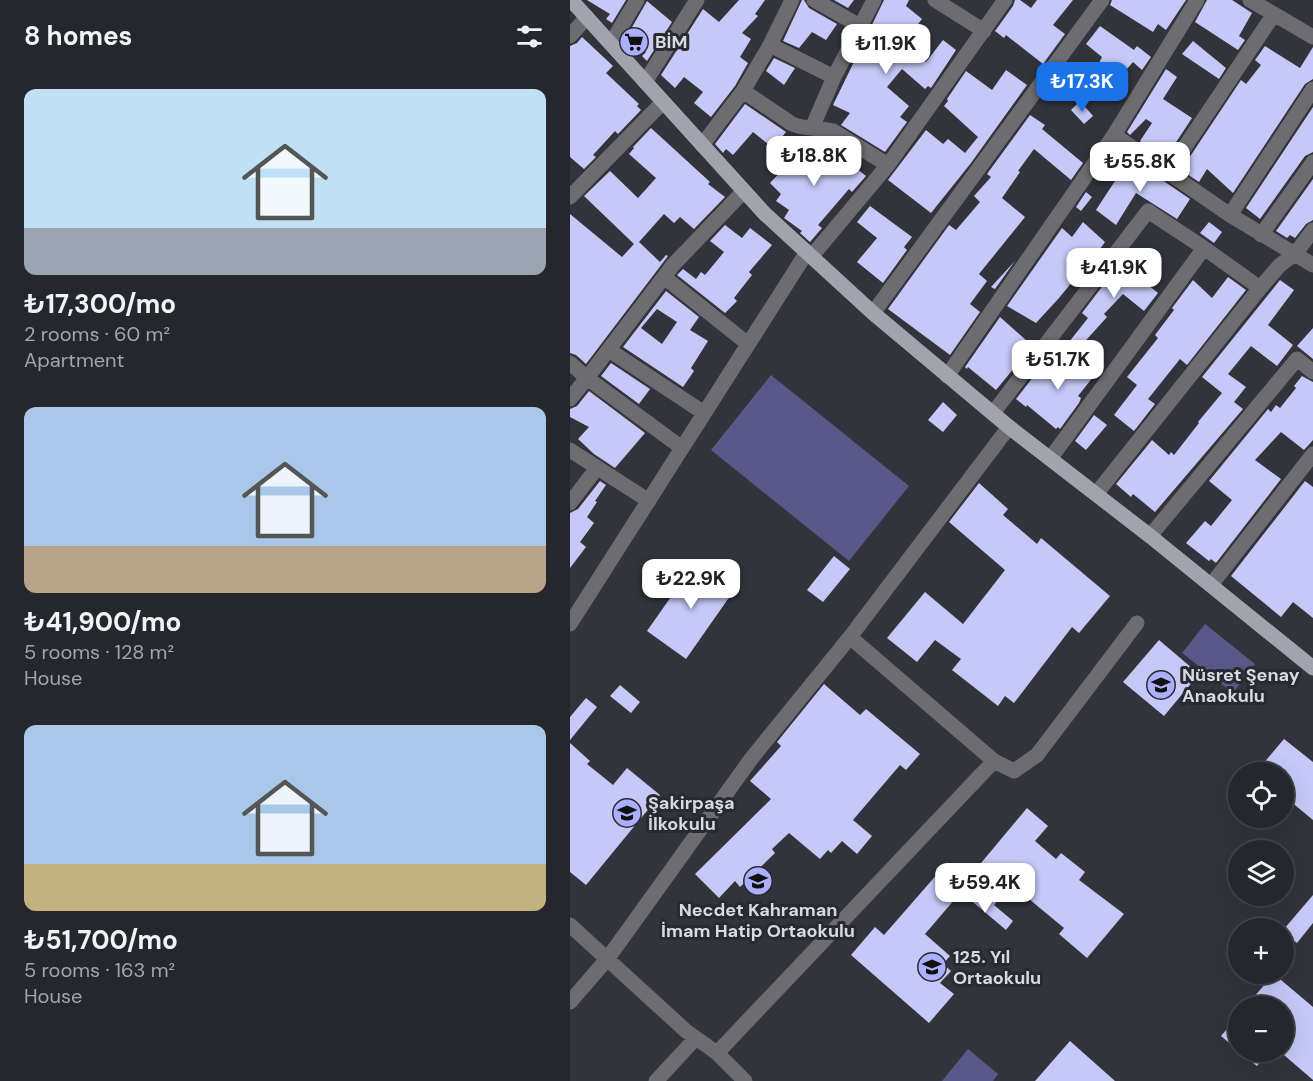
<!DOCTYPE html>
<meta charset="utf-8">
<style>
body{margin:0;font-family:"DM Sans",sans-serif;background:#323239;color:#f1f3f6;height:100vh;display:flex;flex-direction:column;font-size:22px;white-space:nowrap}
*{box-sizing:border-box;margin:0}
p{font-size:20px;color:#a4a5aa}
.icon{flex:none;width:33px;height:33px;fill:none;stroke:currentColor;stroke-width:2;stroke-linecap:round;stroke-linejoin:round}
.map{position:relative;flex:1;overflow:hidden}
.drawer{display:flex;flex-direction:column;background:#26262d;width:570px}
.drawer>*{flex:none}
.controls{position:absolute;left:658px;top:762px;display:grid;gap:12px}
.controls a{display:grid;place-items:center;width:66px;height:66px;border-radius:50%;background:#26262d;box-shadow:0 6px 24px #0002,0 0 0 2px #424349;font-size:30px}
.price{position:absolute;translate:-50% -51px;padding:0 14px;border-radius:12px;background:#fff;color:#222;font-size:20px;line-height:39px;filter:drop-shadow(0 2px 3px #0008)}
.price::after{content:'';position:absolute;left:50%;top:36px;width:18px;height:14px;margin-left:-9px;background:inherit;clip-path:polygon(0 0,100% 0,50% 100%)}
.price.active{background:#1a73e8;color:#fff}
ul{padding:0;list-style:none}
li{display:grid;align-content:center;gap:12px;height:318px;padding:0 24px}
li span{display:grid;place-items:center;height:186px;border-radius:12px;color:#555}
li>.icon{margin-inline-start:auto}
span .icon{width:108px;height:108px;fill:#fffc;stroke-width:1}
li b{font-size:26px}
h2{display:flex;justify-content:space-between;align-items:center;height:72px;padding:0 24px;font-size:26px}
main{display:flex;flex:1;min-height:0}
.map>svg:first-child{display:block}
.green{fill:#585988}
.building{fill:#c6c9f7;fill-rule:evenodd}
.lines{fill:none;stroke-linecap:round;stroke-linejoin:round}
.minor{stroke:#6c6c71;stroke-width:15}
.major{stroke:#a2a3ac;stroke-width:15}
.labels{text-anchor:middle;dominant-baseline:central;stroke-width:6;stroke-linejoin:round;paint-order:stroke}
.poi-label{font-size:18px;font-weight:bold;fill:#d9dadf;stroke:#292932;text-anchor:start}
</style>
<main>
<section class="drawer">
<h2>8 homes<svg class="icon" aria-label="filters" viewBox="0 0 24 24"><path d="M4 7h16M4 17h16"/><circle cx="9" cy="7" r="2"/><circle cx="15" cy="17" r="2"/></svg></h2>
<ul>
<li><span style="background:linear-gradient(#bfe0f5 75%,#9aa5b1 0)"><svg class="icon" aria-label="home" viewBox="0 0 24 24"><path d="M3 11l9-7 9 7M6 9v11h12V9"/></svg></span><div><b>₺17,300/mo</b><p>2 rooms · 60 m²</p><p>Apartment</p></div></li>
<li><span style="background:linear-gradient(#a9c7e8 75%,#b9a48a 0)"><svg class="icon" aria-label="home" viewBox="0 0 24 24"><path d="M3 11l9-7 9 7M6 9v11h12V9"/></svg></span><div><b>₺41,900/mo</b><p>5 rooms · 128 m²</p><p>House</p></div></li>
<li><span style="background:linear-gradient(#a9c7e8 75%,#c2b280 0)"><svg class="icon" aria-label="home" viewBox="0 0 24 24"><path d="M3 11l9-7 9 7M6 9v11h12V9"/></svg></span><div><b>₺51,700/mo</b><p>5 rooms · 163 m²</p><p>House</p></div></li>
</ul>
</section>
<div class="map">
<svg width="743" height="1081" viewBox="0 0 743 1081">
<rect width="100%" height="100%" fill="#33333c"/>
<path class="green" d="M201,375L339,486L279,561L141,450Z
M635,624L685,664L663,693L612,653Z
M398,1049L428,1074L423,1081H372Z"/>
<path class="building" d="M17,0H56L42,23L36,19L40,14Z
M169,0H195L185,14L188,16L172,33L181,39L170,57L178,63L165,86L141,117L124,103L133,92L114,77L105,88L91,75L133,9L149,22Z
M232,0H234L239,8L267,24L256,40L242,32L229,48L213,41Z
M264,0H284L278,8Z
M314,0H339L336,6L352,19L334,42L356,62L373,40L386,50L361,88L358,86L355,89L332,69L317,87L339,106L330,117L337,122L315,152L271,125L280,113L263,105Z
M445,0H450L461,8L467,0H503L483,25L495,34L473,64L436,35L434,38L425,31L443,6Z
M542,0H616L596,30L588,24L583,32L540,5Z
M637,0H662L682,13L669,36L675,40L668,50L625,22Z
M77,1L102,22L77,61L72,56L76,52L57,36Z
M530,26L564,50L567,46L581,57L572,70L563,62L550,77L541,95L519,84L532,57L516,44Z
M12,37L43,66L36,73L69,104L67,106L71,110L48,134L45,131L23,155L26,157L14,169L0,157V46L7,43Z
M623,41L656,68L649,79L612,54Z
M695,46L730,68L743,47V79L735,84L663,193L637,169L629,182L611,170L671,80L676,84L691,65L685,60Z
M204,58L225,68L214,85L196,71Z
M596,69L607,77L593,99L622,118L595,159L570,141L582,123L576,119L560,135L557,132Z
M436,70L457,85L401,163L361,213L318,180L356,130L373,144L378,139L395,153L408,137L374,106L378,101L377,99L396,71L422,90Z
M510,101L523,116L514,124L501,110Z
M175,104L216,132L203,148L183,132L163,155L156,149L153,153L145,144Z
M743,107V152L735,156L690,219L676,208Z
M460,115L475,125L472,129L513,163L501,180L464,149L448,171L450,172L432,198L455,217L409,274L417,281L400,304L410,312L380,355L318,309L379,225L386,230L410,202L404,196L421,177L417,174Z
M81,128L140,182L138,184L155,197L124,229L110,217L104,223L94,214L69,242L90,262L96,255L98,256L16,364L6,355L0,353V214L52,257L64,244L14,196L40,171L68,198L86,178L59,154L64,148L63,147Z
M242,138H246L278,171L282,165L296,176L282,192L279,189L248,225L252,228L240,242L230,233L232,231L214,218L219,210L206,201L211,194L200,183L219,163L222,166Z
M560,158L620,199L607,219L566,193L546,225L526,210Z
M743,179V220L736,224L725,238L720,235L717,238L706,231Z
M516,192L522,197L511,211L506,207Z
M300,206L342,237L334,247L337,250L313,283L287,262L307,238L287,222Z
M513,222L535,242L522,260L521,259L489,298L466,323L437,306L492,228L502,237Z
M639,222L652,232L644,243L630,233Z
M155,225L172,238L180,228L202,245L179,272L182,275L164,298L167,301L155,313L107,275L113,269L126,279L131,272L135,275L154,252L140,241Z
M553,259L569,274L567,276L588,293L574,311L553,294L534,314L537,317L509,348L499,342L518,318L512,313Z
M445,261L425,289L421,287Z
M658,277L676,290L617,365L610,359L578,399L585,404L564,431L544,415L567,385L557,377L588,338L585,335L604,310L602,308L623,280L642,298Z
M710,280L724,290L698,325L723,345L707,366L681,346L658,374L676,387L664,402L673,409L585,512L563,494L561,497L546,484L582,440L599,455L601,452L604,455L629,423L628,422L652,393L632,377Z
M96,291L129,317L120,330L138,341L121,368L124,371L113,387L53,347ZM87,309L107,322L92,344L71,328Z
M430,317L457,341L452,346L458,351L426,390L398,367L397,369L395,367Z
M743,328V359L727,346Z
M515,355L531,367L508,396L511,398L509,403L490,429L488,427L486,429L457,405L456,407L446,399L474,363L476,365L480,360L499,375Z
M41,363L80,389L69,404L31,376Z
M732,376L743,382V440L734,450L711,432L685,460L711,479L646,563L641,559L639,561L616,543L635,521L641,526L662,500L639,481L698,409L701,412L706,405L710,408L726,388L724,386Z
M19,391L75,433L45,468L24,454L8,439L19,427L0,417V409L7,406Z
M373,402L387,415L373,432L358,420Z
M524,415L537,425L516,450L505,441Z
M30,481L36,485L25,501L27,502L17,517L24,523L10,542L16,547L0,568V513L8,509Z
M735,481L743,487V618L723,602L711,617L661,576Z
M409,483L438,509L433,515L467,544L471,538L540,596L509,633L502,627L444,703L435,696L428,706L382,670L391,659L365,640L347,662L317,638L355,592L393,624L435,570L379,522Z
M264,556L280,569L253,602L237,590Z
M126,561L165,589L116,659L77,631Z
M589,640L629,674L594,716L553,682Z
M254,684L290,715L296,709L350,754L336,770L330,765L283,820L302,836L287,854L272,841L261,853L258,850L250,859L219,833L202,849L205,853L170,887L165,881L149,898L125,874L201,799L180,781L211,746L207,742Z
M50,685L70,702L61,713L40,696Z
M16,698L27,707L0,740V717Z
M714,739L743,762V820L714,796V772H686Z
M0,743L20,761L17,764L43,785L57,768L90,795L16,885L0,872Z
M457,808L478,826L465,841L486,859L491,853L515,872L509,880L554,914L517,958L489,934L494,928L441,884L424,905L443,921L436,930L391,892L355,934L380,956L373,964L381,971L370,983L384,994L359,1023L281,955L305,927L314,935L376,864L396,881Z
M743,895V923L727,943L714,933V929Z
M704,974L743,1007V1080L714,1055V1006H676Z
M669,1015V1051L651,1036Z
M500,1041L545,1081H465Z
M669,1052H699L687,1066Z"/>
<g class="lines">
<path class="minor" d="M244,0L290,26
M365,0L414,31
M680,0L743,37
M0,36L17,17
M41,43L67,0
M200,45L264,77
M75,82L127,0
M173,91L222,124C235,130 250,127 263,131L318,165
M242,128L264,77L304,0
M544,135L660,215L743,265
M132,145L173,91L200,45L222,0
M598,172L704,14
M0,197L93,102
M660,215L743,89
M691,235L743,162
M241,257L318,165L435,0
M94,277L178,344
M690,288L710,265L725,254L743,230
M303,313L532,0
M39,350L134,413
M0,363L17,378L103,265L174,191
M377,376L544,135L627,0
M0,399L17,378L112,448
M423,413L578,211L634,248
M0,450L79,501
M480,459L634,248L690,288L526,494
M0,503L27,468
M580,536L727,359L743,372
M641,585L743,454
M0,624L237,252
M280,637L424,761
M0,925L116,1031L147,1053L175,1081
M0,1002L38,958L181,759L280,637L439,427
M147,1053L424,761L444,771L467,755L567,623
M86,1081L126,1038"/>
<path class="major" d="M1,0L194,213L303,313L439,427L580,536L743,668"/>
</g>
<defs>
<g id="supermarket-disc" transform="scale(1.5)"><circle r="9.5" fill="#acaffb" stroke="#292932"/><path d="M-6-5.5h2.5l.6 2H6L4.5 2H-2.5L-4.4-4H-6ZM-1.5 3.2a1.3 1.3 0 1 0 .1 0ZM3 3.2a1.3 1.3 0 1 0 .1 0Z" fill="#111"/></g>
<g id="school-disc" transform="scale(1.5)"><circle r="9.5" fill="#acaffb" stroke="#292932"/><path d="M0-5L7-2L0 1L-7-2ZM-4 1L0 2.5L4 1V4Q0 6-4 4Z" fill="#111"/></g>
</defs>
<g fill-rule="evenodd">
<use href="#supermarket-disc" x="64" y="42"/>
<use href="#school-disc" x="591" y="685"/>
<use href="#school-disc" x="57" y="813"/>
<use href="#school-disc" x="188" y="881"/>
<use href="#school-disc" x="362" y="967"/>
</g>
<g class="labels">
<g class="poi-label">
<text x="85" y="42">BİM</text>
<text x="612" y="675">Nüsret Şenay<tspan x="612" dy="21">Anaokulu</tspan></text>
<text x="78" y="803">Şakirpaşa<tspan x="78" dy="21">İlkokulu</tspan></text>
<text x="188" y="910" text-anchor="middle">Necdet Kahraman<tspan x="188" dy="21">İmam Hatip Ortaokulu</tspan></text>
<text x="383" y="957">125. Yıl<tspan x="383" dy="21">Ortaokulu</tspan></text>
</g>
</g>
</svg>
<div class="controls">
<a><svg class="icon" aria-label="locate" viewBox="0 0 24 24"><circle cx="12" cy="12" r="6"/><path d="M12 2v4M12 18v4M2 12h4M18 12h4"/></svg></a>
<a><svg class="icon" aria-label="layers" viewBox="0 0 24 24"><path d="M12 4l9 5-9 5-9-5zM3 14l9 5 9-5"/></svg></a>
<a>+</a>
<a>−</a>
</div>
<b class="price" style="left:316px;top:75px">₺11.9K</b>
<b class="price active" style="left:512px;top:113px">₺17.3K</b>
<b class="price" style="left:244px;top:187px">₺18.8K</b>
<b class="price" style="left:570px;top:193px">₺55.8K</b>
<b class="price" style="left:544px;top:299px">₺41.9K</b>
<b class="price" style="left:488px;top:391px">₺51.7K</b>
<b class="price" style="left:121px;top:610px">₺22.9K</b>
<b class="price" style="left:415px;top:914px">₺59.4K</b>
</div>
</main>
